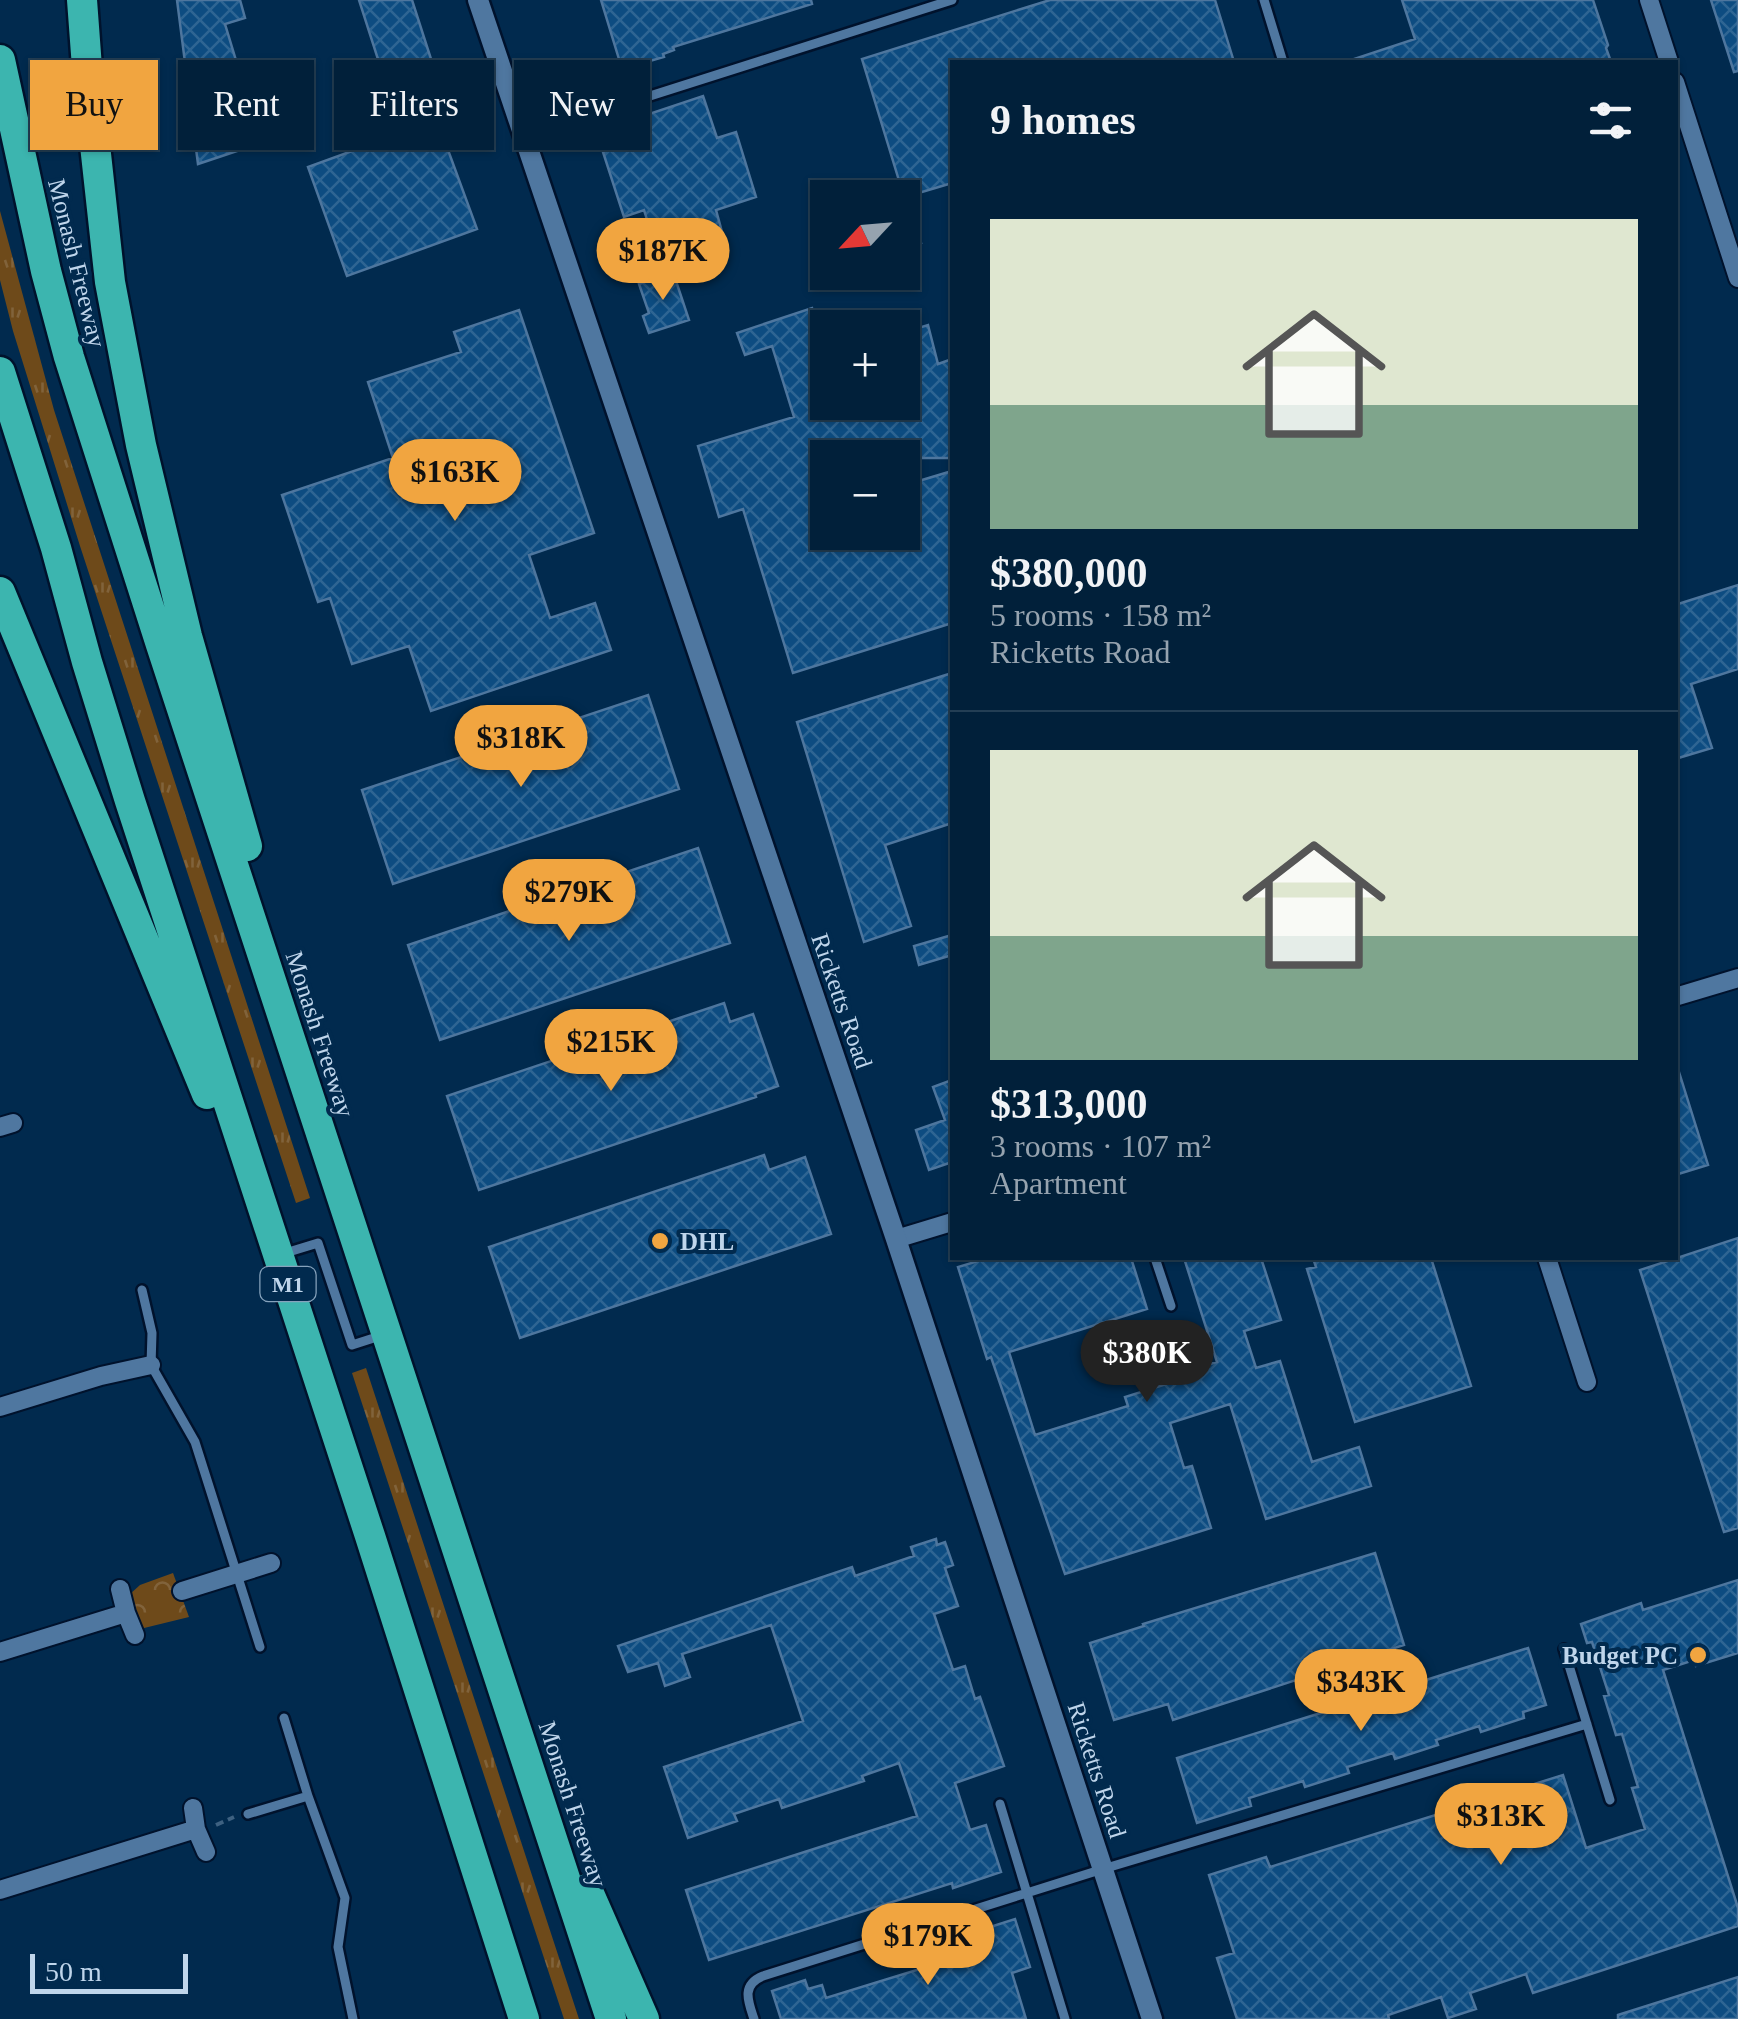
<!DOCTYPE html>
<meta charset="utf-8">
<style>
body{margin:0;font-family:Georgia,serif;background:#0f2d45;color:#f1f3f6;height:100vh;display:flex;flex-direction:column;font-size:38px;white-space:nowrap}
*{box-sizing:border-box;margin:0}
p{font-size:32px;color:#96a3af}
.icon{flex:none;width:55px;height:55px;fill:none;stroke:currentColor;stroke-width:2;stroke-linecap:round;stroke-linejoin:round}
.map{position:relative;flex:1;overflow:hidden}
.side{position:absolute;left:950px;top:60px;width:728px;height:1200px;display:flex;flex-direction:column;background:#01203a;border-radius:0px;box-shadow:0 2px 8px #0004,0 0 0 2px #233e54}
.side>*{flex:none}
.hud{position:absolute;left:30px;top:60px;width:770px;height:90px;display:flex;gap:20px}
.needle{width:65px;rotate:244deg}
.fabs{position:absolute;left:810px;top:180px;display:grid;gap:20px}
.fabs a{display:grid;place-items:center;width:110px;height:110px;border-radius:0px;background:#01203a;box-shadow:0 2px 8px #0004,0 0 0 2px #233e54;font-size:50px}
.scale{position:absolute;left:30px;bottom:25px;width:158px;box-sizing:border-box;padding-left:10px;border:5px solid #bfd5eb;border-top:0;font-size:28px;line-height:35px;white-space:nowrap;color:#bfd5eb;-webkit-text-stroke:8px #012a4e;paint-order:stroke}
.price{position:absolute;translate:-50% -85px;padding:0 22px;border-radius:35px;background:#f1a540;color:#111;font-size:32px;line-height:65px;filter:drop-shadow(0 2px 5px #0008)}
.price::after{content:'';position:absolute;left:50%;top:60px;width:30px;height:22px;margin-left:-15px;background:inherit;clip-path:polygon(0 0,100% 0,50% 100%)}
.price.current{background:#222;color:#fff}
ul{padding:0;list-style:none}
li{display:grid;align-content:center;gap:20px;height:530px;padding:0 40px}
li+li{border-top:2px solid #233e54}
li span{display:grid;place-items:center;height:310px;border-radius:0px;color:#555}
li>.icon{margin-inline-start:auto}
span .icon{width:180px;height:180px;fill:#fffc;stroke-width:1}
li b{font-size:42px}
h2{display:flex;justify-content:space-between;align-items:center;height:120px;padding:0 40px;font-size:42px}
.pill{padding:0 35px;border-radius:0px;background:#01203a;box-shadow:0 2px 8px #0004,0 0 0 2px #233e54;font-size:35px;line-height:90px}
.pill.current{background:#f1a540;color:#111}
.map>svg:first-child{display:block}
.grass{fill:url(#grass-tufts)}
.park{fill:url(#park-crowns)}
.building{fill:url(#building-cross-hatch);stroke:#4e769e;stroke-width:2.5}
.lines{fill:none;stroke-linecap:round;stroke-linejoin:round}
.service-casing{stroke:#00122c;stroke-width:14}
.minor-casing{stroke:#00122c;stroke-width:22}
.tertiary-casing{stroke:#00122c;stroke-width:25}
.motorway-casing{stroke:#00122c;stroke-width:35}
.path{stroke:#3e6181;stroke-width:4;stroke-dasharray:8 5;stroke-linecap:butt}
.service{stroke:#4f77a0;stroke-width:9}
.minor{stroke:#4f77a0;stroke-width:18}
.tertiary{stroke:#4f77a0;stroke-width:20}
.motorway{stroke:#3cb5af;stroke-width:30}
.poi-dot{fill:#f1a540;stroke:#012a4e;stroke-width:4}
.labels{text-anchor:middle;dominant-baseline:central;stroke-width:8;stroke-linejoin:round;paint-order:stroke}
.shield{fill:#012a4e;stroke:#86a2bc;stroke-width:2.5}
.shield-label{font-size:22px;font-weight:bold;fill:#bfd5eb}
.street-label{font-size:25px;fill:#bfd5eb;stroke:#012a4e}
.poi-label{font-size:25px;font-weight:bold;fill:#bfd5eb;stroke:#012a4e;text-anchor:start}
</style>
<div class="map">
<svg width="1738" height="2019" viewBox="0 0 1738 2019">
<defs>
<pattern id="grass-tufts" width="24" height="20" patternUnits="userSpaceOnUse" patternTransform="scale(2.5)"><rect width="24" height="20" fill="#6e4a1a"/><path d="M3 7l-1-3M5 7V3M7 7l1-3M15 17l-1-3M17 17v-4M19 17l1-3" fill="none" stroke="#81633b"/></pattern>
<pattern id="park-crowns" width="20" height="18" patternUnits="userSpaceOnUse" patternTransform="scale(2.5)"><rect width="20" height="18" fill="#6e4a1a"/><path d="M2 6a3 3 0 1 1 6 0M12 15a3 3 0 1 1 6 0" fill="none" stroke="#81633b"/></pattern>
<pattern id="building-cross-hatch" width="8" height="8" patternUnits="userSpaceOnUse" patternTransform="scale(2.5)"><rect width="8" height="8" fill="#0d4c81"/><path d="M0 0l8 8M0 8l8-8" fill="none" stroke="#2e6593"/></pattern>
</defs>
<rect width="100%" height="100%" fill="#012a4e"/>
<path class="grass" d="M0,211L54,410L310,1198L296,1203L80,546L13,331L0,280Z
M366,1368L579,2019H564L352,1373Z"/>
<path class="park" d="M173,1573L189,1617L140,1629L129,1595L140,1585Z"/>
<path class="building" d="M177,0H240L245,18L225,24L261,143L198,164Z
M359,0H412L440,87L392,103Z
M601,0H811L812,4L673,47L674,50L663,54L664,57L622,69Z
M1050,0H1215L1234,62H952V183L905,197L921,243L902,249V197H904L862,59Z
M1402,0H1593L1608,45L1606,48L1610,59L1600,62H1355L1354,59L1415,39Z
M1711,0H1738V71L1734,72Z
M703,96L717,138L736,132L756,197L716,210L722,232L657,252L644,210L624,217L603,152L644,138L637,118Z
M437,120L477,229L347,276L308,167Z
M673,272L689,320L649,333L643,316L649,313L639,284Z
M812,308L824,344L828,343V402H902V333L928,325L938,364L952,359V458H828V532H902V486L952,471V623L793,673L743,509L719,517L698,446L794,417L772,346L745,355L737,333Z
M519,310L594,533L529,555L550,618L595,603L611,650L431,711L409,646L352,664L330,598L318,602L282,495L393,458L368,382L461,352L454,332Z
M1738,585V669L1691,684L1712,748L1675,759V605Z
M952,673V823L885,845L911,926L864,942L797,722Z
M648,695L679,789L393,884L362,790Z
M698,848L730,943L440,1040L408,945Z
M952,935V955L919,965L914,946Z
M724,1003L730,1022L753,1014L778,1086L755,1094L756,1097L479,1190L447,1096Z
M1679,1072L1708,1165L1675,1175V1073Z
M949,1081L952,1082V1162L929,1170L916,1130L945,1120L933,1087Z
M764,1155L769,1170L805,1157L831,1234L520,1338L489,1247Z
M1738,1238V1528L1724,1532L1640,1270Z
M988,1258H1131L1147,1309L1009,1352L1035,1435L1128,1406L1125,1397L1173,1382L1171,1376L1217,1362L1184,1258H1261L1281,1320L1244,1331L1256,1368L1280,1361L1312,1462L1359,1447L1371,1486L1266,1519L1230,1404L1170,1423L1184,1468L1192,1466L1211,1528L1065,1574L991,1357L987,1359L958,1267Z
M1313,1258H1431L1471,1386L1355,1422L1307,1269L1316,1267Z
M936,1539L937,1545L945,1542L953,1565L945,1568L958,1606L934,1614L953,1670L965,1666L975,1699L980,1697L1004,1766L955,1783L970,1830L986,1825L1001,1872L953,1888L952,1883L709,1960L686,1890L917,1816L899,1763L862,1776L864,1781L782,1808L779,1799L734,1814L737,1821L688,1838L664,1767L803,1721L771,1625L682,1654L690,1677L665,1686L658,1663L628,1672L618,1646L852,1567L855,1576L914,1556L911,1547Z
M1375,1553L1404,1645L1173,1720L1168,1704L1114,1720L1090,1643L1144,1626L1143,1624Z
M1738,1580V1653L1696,1666L1694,1660L1663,1670L1738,1908V1926L1533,1993L1526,1974L1470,1993L1476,2009L1448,2018L1441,1997L1388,2015L1389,2019H1237L1217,1958L1234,1953L1209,1875L1266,1857L1270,1867L1563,1775L1586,1848L1645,1829L1632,1788L1638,1787L1622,1734L1616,1735L1604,1696L1609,1695L1592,1642L1587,1643L1581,1624L1641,1603L1643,1610Z
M1528,1648L1546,1705L1523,1712L1524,1718L1481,1732L1479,1726L1436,1740L1438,1745L1395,1759L1393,1753L1347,1767L1349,1773L1305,1787L1303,1781L1249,1798L1251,1806L1197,1823L1177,1758Z
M1015,1919L1030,1967L1012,1973L1026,2019H781L772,1991L805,1980L808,1989L822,1985L826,1998L972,1953L967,1939L992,1931L990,1927Z
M1738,1977V2019H1618V2015Z"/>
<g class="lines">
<g class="service-casing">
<path id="service" d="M1264,0L1283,62
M524,136L952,0
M282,1254L318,1243L352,1345L380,1336
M1155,1258L1171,1306
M142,1290L152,1333L151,1365L195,1442L260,1647
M1564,1649L1610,1800
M284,1718L308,1796
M1000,1804L1065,2019
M248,1814L308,1796L345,1898L338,1947L353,2019
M754,2019C748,2001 741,1985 763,1976L1103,1869L1587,1724"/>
</g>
<g class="minor-casing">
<path id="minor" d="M1649,0L1669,62
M1675,82L1738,278
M1675,997L1738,978
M0,1127L13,1123
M896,1239L952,1222
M1547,1258L1587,1382
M0,1407L101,1376L151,1365
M120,1589L126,1613L135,1635
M182,1591L271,1563
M0,1652L126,1613
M193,1808L196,1829L206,1852
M0,1890L196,1829"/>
</g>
<g class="tertiary-casing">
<path id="tertiary" d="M478,0L896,1239L1152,2019"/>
</g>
<g class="motorway-casing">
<path id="motorway" d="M82,0L88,81L110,282L141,445L187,636L247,846
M0,60L46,271L69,357L161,645L611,2019
M0,372L56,548L87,662L130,801L370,1536L524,2019
M0,592L207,1094
M587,1889L644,2019"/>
</g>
<path class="path" d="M216,1825L234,1817"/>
<use href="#service" class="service"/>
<use href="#minor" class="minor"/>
<use href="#tertiary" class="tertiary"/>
<use href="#motorway" class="motorway"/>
</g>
<g class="poi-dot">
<circle cx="660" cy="1241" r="10"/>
<circle cx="1698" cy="1655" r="10"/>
</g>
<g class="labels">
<rect class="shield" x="260.5" y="1267" width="55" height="34" rx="8"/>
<g class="shield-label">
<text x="288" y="1284">M1</text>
</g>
<g class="street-label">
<text transform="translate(77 263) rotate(76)">Monash Freeway</text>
<text transform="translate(842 1001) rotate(71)">Ricketts Road</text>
<text transform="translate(320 1034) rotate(72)">Monash Freeway</text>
<text transform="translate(1097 1770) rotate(72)">Ricketts Road</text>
<text transform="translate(573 1804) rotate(72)">Monash Freeway</text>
</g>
<g class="poi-label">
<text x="680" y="1241">DHL</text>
<text x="1678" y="1655" text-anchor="end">Budget PC</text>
</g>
</g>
</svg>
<div class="fabs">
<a><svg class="needle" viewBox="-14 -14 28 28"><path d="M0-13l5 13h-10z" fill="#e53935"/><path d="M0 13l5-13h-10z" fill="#96a3af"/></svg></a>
<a>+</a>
<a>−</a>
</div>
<div class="scale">50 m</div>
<b class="price" style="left:663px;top:303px">$187K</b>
<b class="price" style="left:455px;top:524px">$163K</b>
<b class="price" style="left:521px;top:790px">$318K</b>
<b class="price" style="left:569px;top:944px">$279K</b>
<b class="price" style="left:611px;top:1094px">$215K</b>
<b class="price current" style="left:1147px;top:1405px">$380K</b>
<b class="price" style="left:1361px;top:1734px">$343K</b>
<b class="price" style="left:1501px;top:1868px">$313K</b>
<b class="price" style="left:928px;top:1988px">$179K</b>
<div class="hud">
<a class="pill current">Buy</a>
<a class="pill">Rent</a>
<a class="pill">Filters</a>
<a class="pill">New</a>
</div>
<section class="side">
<h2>9 homes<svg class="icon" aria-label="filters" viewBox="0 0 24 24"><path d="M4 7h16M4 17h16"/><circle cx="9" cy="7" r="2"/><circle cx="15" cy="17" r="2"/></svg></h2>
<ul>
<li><span style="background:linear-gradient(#dfe7d0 60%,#7fa58c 0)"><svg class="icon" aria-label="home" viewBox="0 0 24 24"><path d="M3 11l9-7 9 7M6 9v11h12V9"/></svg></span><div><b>$380,000</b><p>5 rooms · 158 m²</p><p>Ricketts Road</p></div></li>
<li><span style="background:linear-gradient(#dfe7d0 60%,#7fa58c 0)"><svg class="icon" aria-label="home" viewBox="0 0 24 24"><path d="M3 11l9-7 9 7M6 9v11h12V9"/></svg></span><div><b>$313,000</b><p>3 rooms · 107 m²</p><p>Apartment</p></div></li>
</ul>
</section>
</div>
